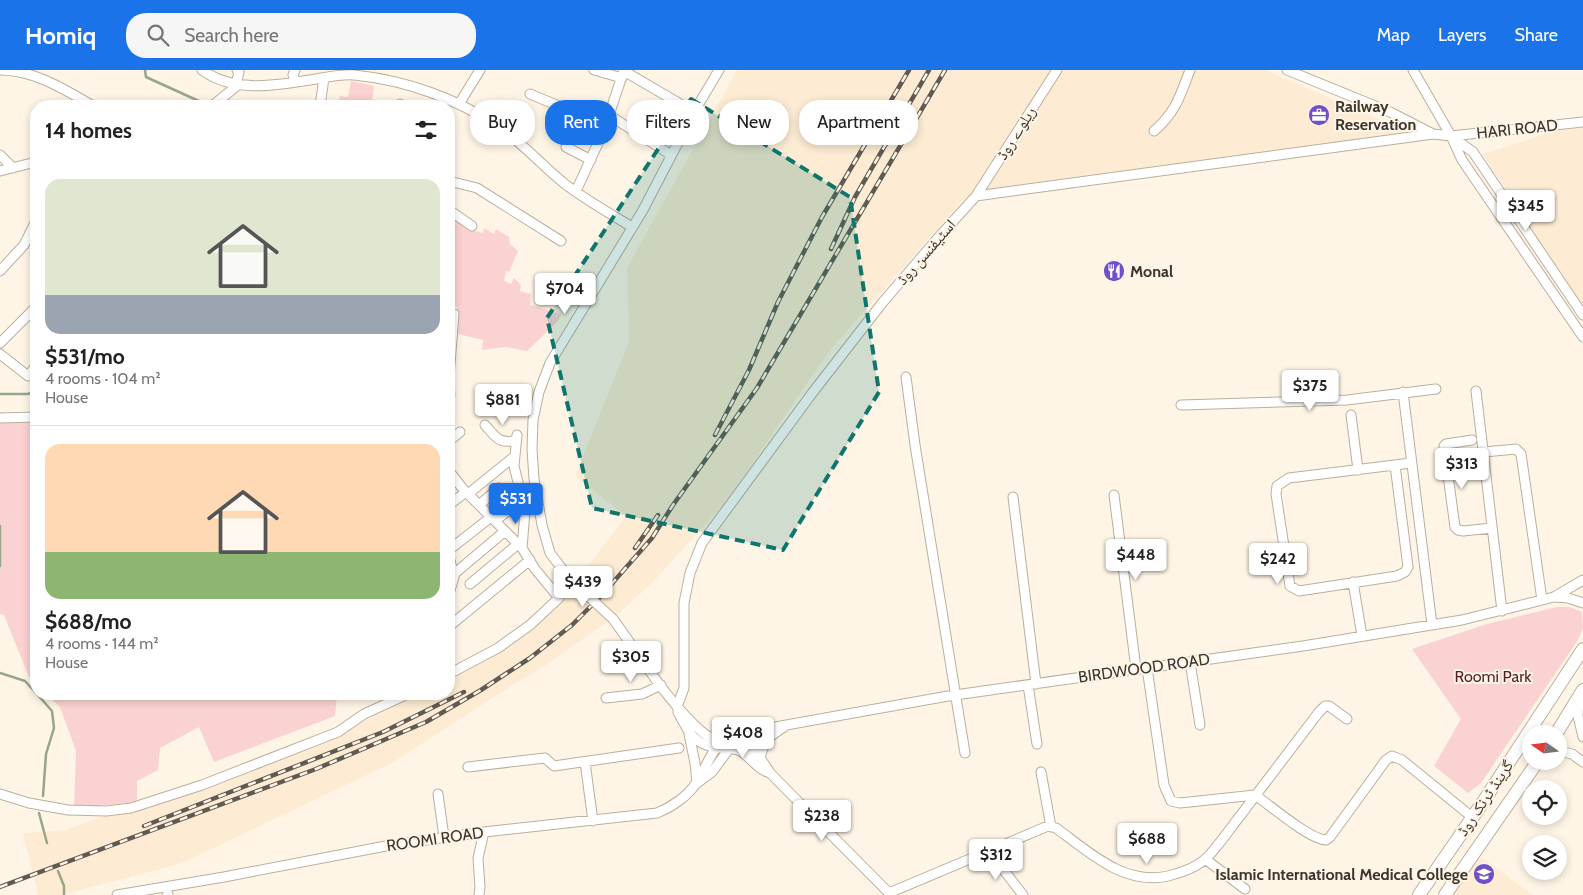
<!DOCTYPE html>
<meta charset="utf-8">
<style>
body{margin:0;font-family:Cabin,"Noto Naskh Arabic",sans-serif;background:#f6f6f6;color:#222;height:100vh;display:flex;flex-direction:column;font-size:19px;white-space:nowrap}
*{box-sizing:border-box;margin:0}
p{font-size:16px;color:#767676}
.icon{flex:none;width:28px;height:28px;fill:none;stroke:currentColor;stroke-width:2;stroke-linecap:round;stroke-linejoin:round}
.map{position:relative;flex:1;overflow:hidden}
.details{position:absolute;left:30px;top:30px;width:425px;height:600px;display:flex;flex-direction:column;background:#fff;border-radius:20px;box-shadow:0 2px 8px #0003}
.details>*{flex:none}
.guide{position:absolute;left:470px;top:30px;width:475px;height:45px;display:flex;gap:10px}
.needle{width:32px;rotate:284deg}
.fabs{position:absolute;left:1522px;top:655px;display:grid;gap:10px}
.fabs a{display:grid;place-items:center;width:45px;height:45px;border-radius:50%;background:#fff;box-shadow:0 2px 8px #0003;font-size:25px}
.price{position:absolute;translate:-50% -42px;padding:0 11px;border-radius:5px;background:#fff;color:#222;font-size:16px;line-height:32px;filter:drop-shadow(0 1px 2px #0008)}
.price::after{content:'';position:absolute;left:50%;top:30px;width:15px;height:11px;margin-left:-8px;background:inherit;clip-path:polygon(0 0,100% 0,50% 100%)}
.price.active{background:#1a73e8;color:#fff}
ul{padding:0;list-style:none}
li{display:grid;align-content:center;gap:10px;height:265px;padding:0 15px}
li+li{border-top:1px solid #e0e0e0}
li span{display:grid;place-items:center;height:155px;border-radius:15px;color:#555}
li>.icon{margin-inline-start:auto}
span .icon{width:90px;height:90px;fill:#fffc;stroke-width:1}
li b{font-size:21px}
h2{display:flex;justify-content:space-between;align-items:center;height:60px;padding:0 15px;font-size:21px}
.tag{padding:0 18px;border-radius:20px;background:#fff;box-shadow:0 2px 8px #0003;font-size:18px;line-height:45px}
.tag.active{background:#1a73e8;color:#fff}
header{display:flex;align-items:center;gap:30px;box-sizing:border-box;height:70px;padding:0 25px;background:#1a73e8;color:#fff}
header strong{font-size:24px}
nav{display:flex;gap:28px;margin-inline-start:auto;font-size:18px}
.search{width:350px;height:45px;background:#f6f6f6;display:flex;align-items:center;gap:12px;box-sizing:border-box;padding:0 18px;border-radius:20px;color:#767676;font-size:19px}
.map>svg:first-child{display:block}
.built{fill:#fdecd3}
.green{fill:#fad2d1}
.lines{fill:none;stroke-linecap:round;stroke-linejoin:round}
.stream{stroke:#97a68b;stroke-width:2.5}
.minor-casing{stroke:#bbaf9d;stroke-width:11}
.highway-casing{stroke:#bbaf9d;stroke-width:14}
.minor{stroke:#fff;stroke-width:9}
.highway{stroke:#fff;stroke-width:12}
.rail-casing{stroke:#605a52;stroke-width:4.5}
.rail{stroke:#fff5e6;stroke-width:2.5;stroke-dasharray:8;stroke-linecap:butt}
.minor-bridge-casing{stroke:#bbaf9d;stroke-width:11;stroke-linecap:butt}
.minor-bridge{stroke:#fff;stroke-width:9}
.marked{fill:#0f766e;fill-opacity:0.2;stroke:#0f766e;stroke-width:4;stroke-dasharray:10 6;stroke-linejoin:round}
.labels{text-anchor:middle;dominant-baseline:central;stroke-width:4;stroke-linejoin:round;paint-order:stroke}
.poi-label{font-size:16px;font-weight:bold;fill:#3b362f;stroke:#fff5e6;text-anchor:start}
.street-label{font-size:16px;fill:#3b362f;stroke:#fff5e6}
.park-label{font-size:16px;fill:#581f23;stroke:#fff5e6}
</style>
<header>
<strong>Homiq</strong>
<div class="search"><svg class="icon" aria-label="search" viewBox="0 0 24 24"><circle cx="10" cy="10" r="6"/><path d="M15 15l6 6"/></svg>Search here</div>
<nav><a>Map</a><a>Layers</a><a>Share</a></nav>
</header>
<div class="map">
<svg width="1583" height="825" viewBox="0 0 1583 825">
<rect width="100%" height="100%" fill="#fff5e6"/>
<path class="built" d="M737,0H1265L1408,62L1057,121L963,130L830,280L725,433L651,514L616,546L540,599L511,616L392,693L180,794L61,825H38L23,763L66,760L352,656L421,624H449V611L553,541L626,446L575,406L629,272L627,198Z
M1583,52V240L1483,84Z
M1477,784L1533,825H1449Z"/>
<path class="green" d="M351,11L374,16L372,32L381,36H337L340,26L348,27Z
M449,144L473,160L483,163L484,158L494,164L496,159L509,167L510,174L518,181L509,202L506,201L504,211L511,214L514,208L521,215L520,221L531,224L530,235L561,244L559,250L527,281L505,277L482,280L483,270L454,263L457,237L452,236L451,220L449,214Z
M36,341V614L29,607L4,545L0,544V342L8,344Z
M1557,537H1570L1582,542L1583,558L1578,570L1481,713L1468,723L1434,696L1461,649L1412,579L1487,554Z
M46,624H337L335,646L214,692L199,657L160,678L158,700L137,711V732L74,738L76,681L60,637Z"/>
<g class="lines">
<path class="stream" d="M145,0L146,7L201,32L206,36
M0,324H28L36,321
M0,456V496
M0,603L25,611L36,623
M37,624L52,641L54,658L46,684L43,726
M39,743L47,773
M58,801L64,816V825"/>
<g class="minor-casing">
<path id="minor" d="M0,0C34,0 64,19 93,36
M202,0C235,24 279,15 316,9C328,7 342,4 354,5C405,10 456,28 499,57C523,73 542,96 565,114C586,130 609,143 632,157
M594,0L622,8
M1287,0L1390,42L1433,64
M1413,0L1451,66L1462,90L1583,267
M624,1L694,42
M295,12L293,5L295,0
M236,15L239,2L237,0
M530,24L578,44L606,53
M459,34L480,0
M212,36L238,15
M320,36L324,8
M399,36L400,34
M609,45L671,85
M1154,61C1176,42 1180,26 1190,0
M1451,66L1583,52
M566,77L591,90
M0,85L13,98
M0,101L36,92
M449,111L477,118L561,171
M576,121L604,60L624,0
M976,126L1057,0
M449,140L472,156
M0,201L24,175L36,151
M0,273L36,237
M0,284L28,306L36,296
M449,307L454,244
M906,307L915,375L965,683
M449,315L450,325L449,330
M1476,321L1502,541
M1403,322L1432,555
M1181,335L1347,330L1436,319
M1351,345L1358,400
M0,348L36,347
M485,355C497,368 497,373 516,371
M517,365L514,396L525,441L522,478
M1472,370L1446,374L1444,376L1455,457L1458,460L1463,461L1492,458
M449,371L460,362
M1484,382L1516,379L1521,384L1542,530
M1395,395L1408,497L1405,502L1397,506L1299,521L1290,516L1276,424L1277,416L1289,408L1411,393
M449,401L463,419L522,478L535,499L559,528L530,555L498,578L449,604
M468,424L515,386
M1114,425L1136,599
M1013,427L1036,614
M449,435L466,422
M479,435L499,418
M495,451L522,430
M449,480L491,447
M449,486L454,507L449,524
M454,504L505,461
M570,509L550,483L542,455L534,409L532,379L533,350L539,322L550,293L643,140L694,42L719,0
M1353,512L1362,566
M470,514L518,474
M1554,527L1583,510
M613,549C641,587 666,630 701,661C713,673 729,669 744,675C755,679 764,693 770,703L891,825
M449,550L452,554L530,490
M1190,592L1200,655
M1147,598L1164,715L1171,731L1180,733L1255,725C1271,736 1309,769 1326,770L1330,767L1386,690L1392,686L1402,690L1472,747
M1028,615L1037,674
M606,628L642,624L661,615
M1579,628L1578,646L1583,667
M677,637L684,618V533L690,503L702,473L813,322L883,232L937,169L976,126L1433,64L1451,66L1473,82L1583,245
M678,642C688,662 695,676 719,678C727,678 736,678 742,682C752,689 757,699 770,703
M689,664L695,693L697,713
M1559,681L1572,684L1583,692
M760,689C764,670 768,667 784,657
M585,692L593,751
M468,697L545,688L554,696L679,678
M1041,702L1051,757
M697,713L712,702L732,675
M0,724L29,733L68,740L106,741L131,738L202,715L338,662L364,644L408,624
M438,724L444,767
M989,781L1023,825
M1205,789L1245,819
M889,823L1048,756L1056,758C1089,782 1124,816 1168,806C1180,803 1193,799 1203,791C1210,786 1216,777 1221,771L1319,642L1325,636H1329L1347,649
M117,825L224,807L391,775L484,762L657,743C672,737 688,726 697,712C707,696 713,674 731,665L948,626L1303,576L1462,550L1554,527L1568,528L1583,533
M167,825L168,824
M479,825L480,817L478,788L484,762"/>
</g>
<g class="highway-casing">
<path id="highway" d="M1556,664L1583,620
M1419,825L1483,732L1583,579
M1445,825L1538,691"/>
</g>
<use href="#minor" class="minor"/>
<use href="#highway" class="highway"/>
<g class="rail-casing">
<path id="rail" d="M831,179L855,127L929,0
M715,365L749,300L778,232L822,147L909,0
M635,478L658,445
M144,756L383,662L464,622
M0,817L316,699L426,652L481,620L530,588L572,555L601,526L652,468L673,435L757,318L945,0"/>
</g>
<use href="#rail" class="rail"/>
<g class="minor-bridge-casing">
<path id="minor-bridge" d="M570,509L613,549"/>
</g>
<use href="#minor-bridge" class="minor-bridge"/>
</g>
<path class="marked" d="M691,29L850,127L879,322L783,480L592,438L547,248Z"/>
<defs>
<g id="office-disc" transform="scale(1.125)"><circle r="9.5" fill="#704fc8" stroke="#fff5e6"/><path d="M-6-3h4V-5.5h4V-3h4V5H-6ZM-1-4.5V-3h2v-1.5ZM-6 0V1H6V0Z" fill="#fff"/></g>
<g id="restaurant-disc" transform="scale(1.125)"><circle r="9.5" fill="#704fc8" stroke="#fff5e6"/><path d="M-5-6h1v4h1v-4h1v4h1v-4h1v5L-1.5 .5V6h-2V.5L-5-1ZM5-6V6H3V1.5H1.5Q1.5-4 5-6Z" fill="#fff"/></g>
<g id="university-disc" transform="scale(1.125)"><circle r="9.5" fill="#704fc8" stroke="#fff5e6"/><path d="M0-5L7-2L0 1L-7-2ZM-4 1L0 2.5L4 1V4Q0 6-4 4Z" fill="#fff"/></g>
</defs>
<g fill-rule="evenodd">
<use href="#office-disc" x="1319" y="45"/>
<use href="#restaurant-disc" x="1114" y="201"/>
<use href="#university-disc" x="1484" y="804"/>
</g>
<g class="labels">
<g class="poi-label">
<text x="1335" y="36">Railway<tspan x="1335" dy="18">Reservation</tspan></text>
<text x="1130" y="201">Monal</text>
<text x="1468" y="804" text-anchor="end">Islamic International Medical College</text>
</g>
<g class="street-label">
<text transform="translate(1517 59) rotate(-6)">HARI ROAD</text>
<text transform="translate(1016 63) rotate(-58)">ریلوے روڈ</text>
<text transform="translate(926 182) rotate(-49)">اسٹیفنسن روڈ</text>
<text transform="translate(1144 598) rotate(-8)">BIRDWOOD ROAD</text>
<text transform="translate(1485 728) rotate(-56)">گرینڈ ٹرنک روڈ</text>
<text transform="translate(435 769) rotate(-8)">ROOMI ROAD</text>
</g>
<g class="park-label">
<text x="1493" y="606">Roomi Park</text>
</g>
</g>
</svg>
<div class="fabs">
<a><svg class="needle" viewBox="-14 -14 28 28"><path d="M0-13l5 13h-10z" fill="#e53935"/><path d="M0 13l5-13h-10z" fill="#767676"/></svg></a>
<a><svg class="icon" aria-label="locate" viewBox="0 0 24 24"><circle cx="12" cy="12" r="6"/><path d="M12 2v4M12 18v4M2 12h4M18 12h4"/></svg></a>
<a><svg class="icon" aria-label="layers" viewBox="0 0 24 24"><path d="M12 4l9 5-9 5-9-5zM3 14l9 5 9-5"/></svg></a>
</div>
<b class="price" style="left:1526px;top:162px">$345</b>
<b class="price" style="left:565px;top:245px">$704</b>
<b class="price" style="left:1310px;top:342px">$375</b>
<b class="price" style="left:503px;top:356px">$881</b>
<b class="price" style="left:1462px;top:420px">$313</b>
<b class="price active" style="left:516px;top:455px">$531</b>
<b class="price" style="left:1136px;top:511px">$448</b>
<b class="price" style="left:1278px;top:515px">$242</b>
<b class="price" style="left:583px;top:538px">$439</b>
<b class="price" style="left:631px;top:613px">$305</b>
<b class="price" style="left:743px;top:689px">$408</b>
<b class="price" style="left:822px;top:772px">$238</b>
<b class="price" style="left:1147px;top:795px">$688</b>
<b class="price" style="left:996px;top:811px">$312</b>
<div class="guide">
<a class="tag">Buy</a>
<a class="tag active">Rent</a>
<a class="tag">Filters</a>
<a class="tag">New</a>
<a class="tag">Apartment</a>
</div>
<section class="details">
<h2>14 homes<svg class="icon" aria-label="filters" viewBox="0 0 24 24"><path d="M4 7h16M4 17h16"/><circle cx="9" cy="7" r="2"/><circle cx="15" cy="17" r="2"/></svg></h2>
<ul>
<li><span style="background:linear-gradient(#dfe7d0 75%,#9aa5b1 0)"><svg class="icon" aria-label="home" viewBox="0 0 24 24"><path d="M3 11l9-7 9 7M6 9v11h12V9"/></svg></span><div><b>$531/mo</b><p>4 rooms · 104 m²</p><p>House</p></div></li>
<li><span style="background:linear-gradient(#ffd9b3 70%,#8fb573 0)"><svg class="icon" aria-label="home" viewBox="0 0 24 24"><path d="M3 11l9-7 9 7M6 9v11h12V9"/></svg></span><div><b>$688/mo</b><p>4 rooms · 144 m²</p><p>House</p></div></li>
</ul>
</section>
</div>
